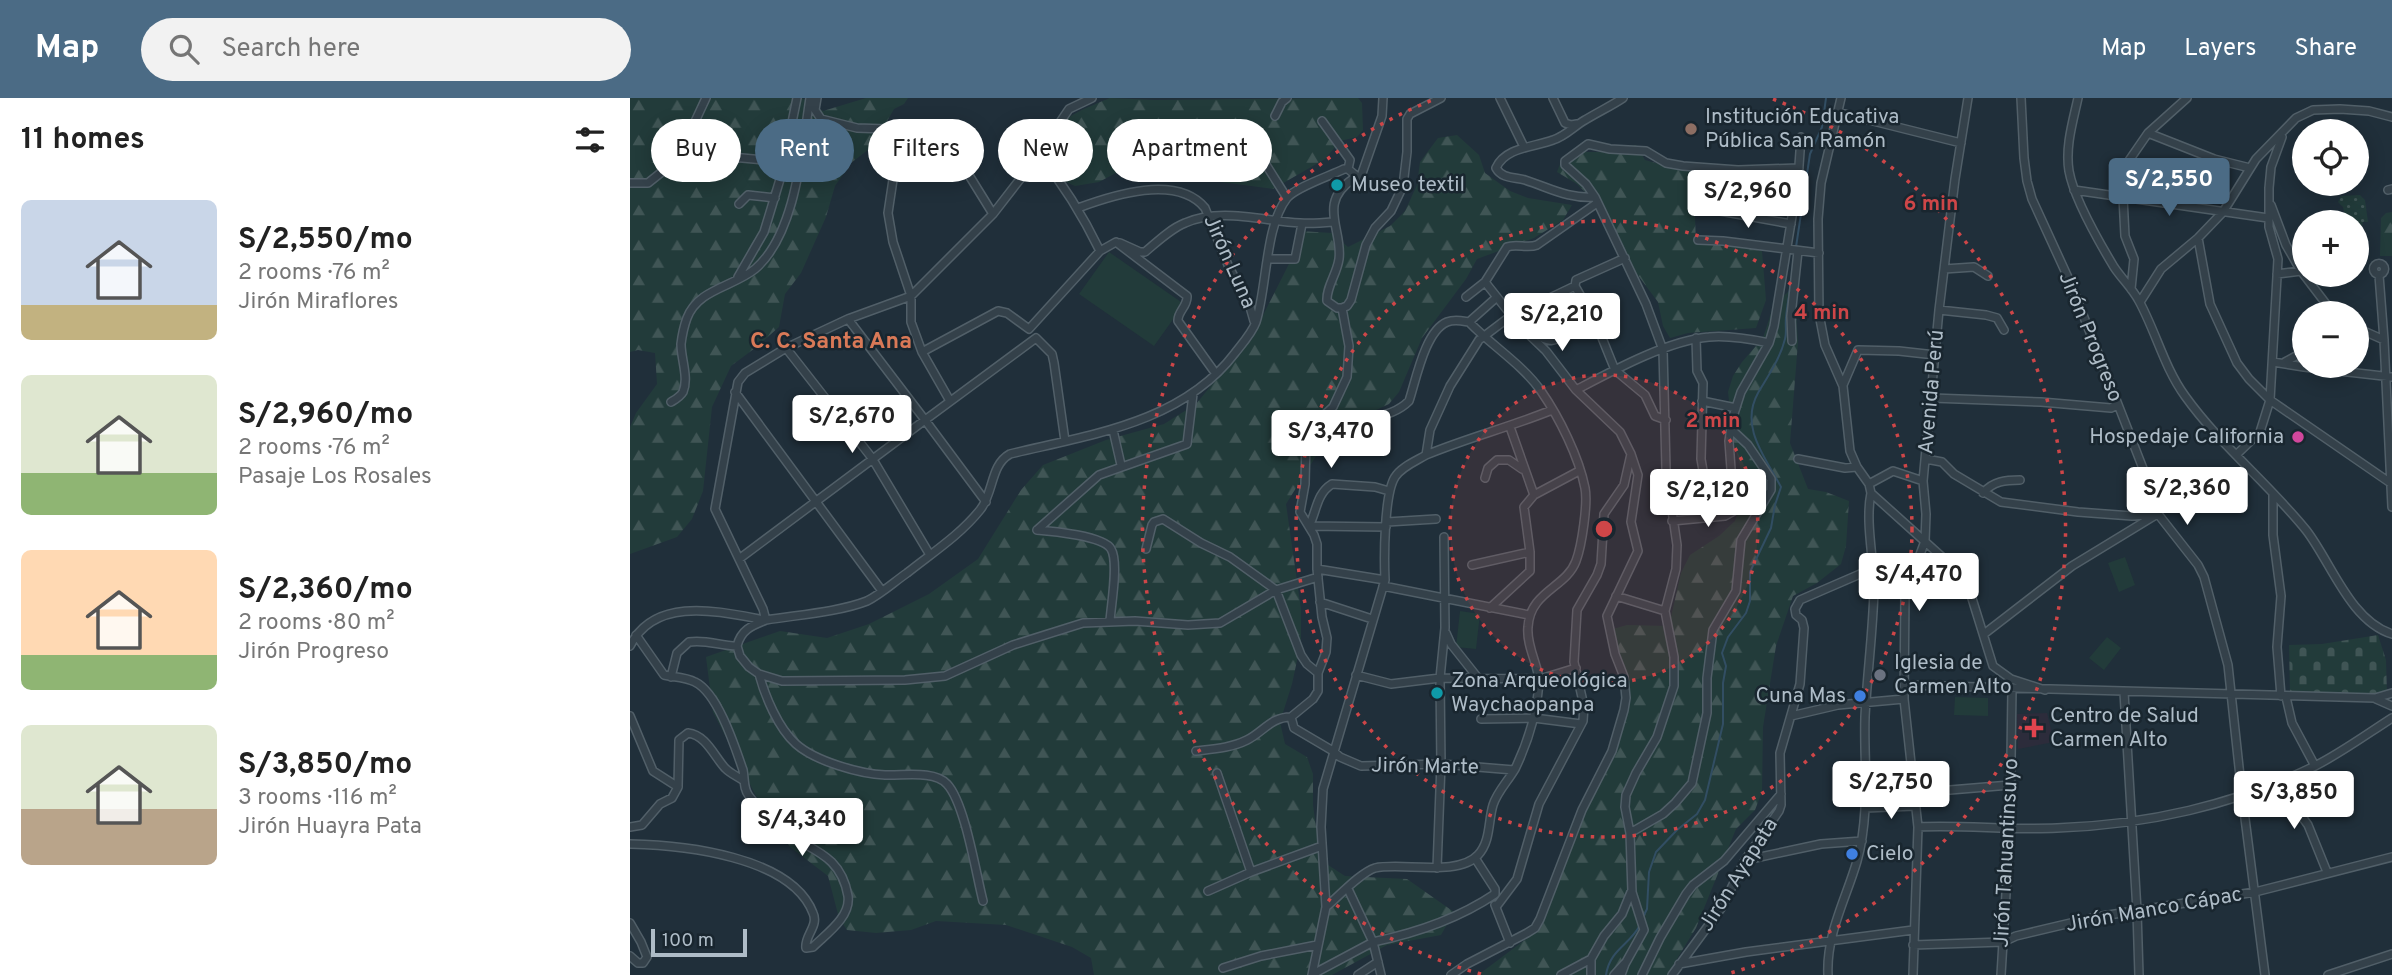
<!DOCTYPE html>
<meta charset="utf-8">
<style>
body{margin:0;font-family:Overpass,sans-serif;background:#f2f2f2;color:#222;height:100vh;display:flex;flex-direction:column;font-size:26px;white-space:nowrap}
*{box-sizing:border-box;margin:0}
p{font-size:23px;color:#767676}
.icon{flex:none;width:38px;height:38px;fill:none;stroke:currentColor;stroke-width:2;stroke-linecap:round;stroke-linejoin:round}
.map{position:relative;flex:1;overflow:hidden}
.side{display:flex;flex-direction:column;background:#fff;width:630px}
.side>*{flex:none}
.top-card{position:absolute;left:21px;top:21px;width:665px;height:63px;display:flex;gap:14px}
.buttons{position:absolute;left:1662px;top:21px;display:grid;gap:14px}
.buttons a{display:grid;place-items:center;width:77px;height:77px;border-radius:50%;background:#fff;box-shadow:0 4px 18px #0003;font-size:35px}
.scale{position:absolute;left:21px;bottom:18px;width:96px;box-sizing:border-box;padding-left:7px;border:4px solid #aebcc7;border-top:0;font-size:19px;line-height:24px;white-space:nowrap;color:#aebcc7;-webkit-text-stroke:5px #19262f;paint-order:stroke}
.price{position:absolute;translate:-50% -60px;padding:0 16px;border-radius:7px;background:#fff;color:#222;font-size:23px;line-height:46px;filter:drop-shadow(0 2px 4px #0008)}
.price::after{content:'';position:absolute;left:50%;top:42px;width:21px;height:16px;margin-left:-10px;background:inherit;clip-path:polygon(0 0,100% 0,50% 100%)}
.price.on{background:#4b6b85;color:#fff}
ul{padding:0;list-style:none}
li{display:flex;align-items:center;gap:21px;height:175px;padding:0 21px}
li span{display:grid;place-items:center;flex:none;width:196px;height:140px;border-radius:10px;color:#555}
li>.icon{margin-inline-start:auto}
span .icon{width:84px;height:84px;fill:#fffc;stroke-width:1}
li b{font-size:30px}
h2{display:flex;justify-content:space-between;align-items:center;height:84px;padding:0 21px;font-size:30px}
.pill{padding:0 24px;border-radius:32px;background:#fff;box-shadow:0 4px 18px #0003;font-size:24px;line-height:63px}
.pill.on{background:#4b6b85;color:#fff}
header{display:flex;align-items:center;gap:42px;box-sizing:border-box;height:98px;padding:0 35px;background:#4b6b85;color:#fff}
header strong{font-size:33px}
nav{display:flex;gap:38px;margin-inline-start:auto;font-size:24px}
.search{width:490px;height:63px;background:#f2f2f2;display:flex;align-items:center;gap:18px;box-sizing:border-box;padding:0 24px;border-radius:38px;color:#767676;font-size:26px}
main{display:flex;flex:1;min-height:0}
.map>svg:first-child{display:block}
.medical{fill:#2c2c3b}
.forest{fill:url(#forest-firs)}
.cemetery{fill:url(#cemetery-stones)}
.park{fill:url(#park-dots)}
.pitch{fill:#223b3a}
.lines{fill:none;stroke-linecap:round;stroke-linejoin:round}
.stream{stroke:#324e63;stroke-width:2}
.minor-casing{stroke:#515f68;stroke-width:10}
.minor{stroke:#34414a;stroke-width:7}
.ring{fill:none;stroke:#ce4648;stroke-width:3.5;stroke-dasharray:3.5 7}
.education-dot{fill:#8d6e63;stroke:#19262f;stroke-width:2.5}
.culture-dot{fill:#0f9aa8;stroke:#19262f;stroke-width:2.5}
.hotel-dot{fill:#d1479c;stroke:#19262f;stroke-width:2.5}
.worship-dot{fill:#6b7280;stroke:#19262f;stroke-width:2.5}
.shop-dot{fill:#3f7fe0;stroke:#19262f;stroke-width:2.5}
.health-dot{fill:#e0444e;stroke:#19262f;stroke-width:2.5}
.labels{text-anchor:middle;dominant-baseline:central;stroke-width:5;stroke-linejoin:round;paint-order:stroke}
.poi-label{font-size:21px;fill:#aebcc7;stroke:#19262f;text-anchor:start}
.street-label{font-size:21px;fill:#aebcc7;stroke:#19262f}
.neighbourhood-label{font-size:23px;font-weight:bold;fill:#d97957;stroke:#19262f}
.centre{fill:#ce4648;stroke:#19262f;stroke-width:3.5}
.ring-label{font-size:21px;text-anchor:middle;font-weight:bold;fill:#ce4648;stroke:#19262f;stroke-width:5;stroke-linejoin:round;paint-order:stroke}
</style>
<header>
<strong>Map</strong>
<div class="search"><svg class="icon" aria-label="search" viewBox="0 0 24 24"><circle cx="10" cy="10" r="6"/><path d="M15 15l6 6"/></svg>Search here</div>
<nav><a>Map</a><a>Layers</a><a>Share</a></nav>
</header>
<main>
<section class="side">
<h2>11 homes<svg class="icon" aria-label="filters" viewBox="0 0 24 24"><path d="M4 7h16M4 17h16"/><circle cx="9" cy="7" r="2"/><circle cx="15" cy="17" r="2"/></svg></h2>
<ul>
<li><span style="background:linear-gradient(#c9d6e8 75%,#c2b280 0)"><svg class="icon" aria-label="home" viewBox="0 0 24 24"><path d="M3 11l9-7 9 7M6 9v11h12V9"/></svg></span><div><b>S/2,550/mo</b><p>2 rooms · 76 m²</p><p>Jirón Miraflores</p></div></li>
<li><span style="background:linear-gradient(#dfe7d0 70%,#8fb573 0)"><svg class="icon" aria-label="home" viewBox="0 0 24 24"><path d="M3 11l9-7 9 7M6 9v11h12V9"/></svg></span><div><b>S/2,960/mo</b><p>2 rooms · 76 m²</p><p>Pasaje Los Rosales</p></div></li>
<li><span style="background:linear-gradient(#ffd9b3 75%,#8fb573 0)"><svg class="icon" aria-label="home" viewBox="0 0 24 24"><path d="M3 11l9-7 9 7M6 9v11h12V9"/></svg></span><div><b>S/2,360/mo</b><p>2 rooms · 80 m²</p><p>Jirón Progreso</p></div></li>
<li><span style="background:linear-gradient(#dfe7d0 60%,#b9a48a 0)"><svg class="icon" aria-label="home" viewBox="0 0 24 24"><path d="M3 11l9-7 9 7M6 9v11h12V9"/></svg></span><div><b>S/3,850/mo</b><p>3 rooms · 116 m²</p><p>Jirón Huayra Pata</p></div></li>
</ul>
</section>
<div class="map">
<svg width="1762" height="877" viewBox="0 0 1762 877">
<defs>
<pattern id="forest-firs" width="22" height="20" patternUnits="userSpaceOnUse" patternTransform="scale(1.75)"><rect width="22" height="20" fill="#223b3a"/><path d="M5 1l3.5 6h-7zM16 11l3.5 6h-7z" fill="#405555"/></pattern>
<pattern id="cemetery-stones" width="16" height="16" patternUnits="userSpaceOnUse" patternTransform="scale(1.75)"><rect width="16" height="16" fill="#223b3a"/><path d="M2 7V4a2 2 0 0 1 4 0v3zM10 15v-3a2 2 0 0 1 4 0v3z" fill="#405555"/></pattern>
<pattern id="park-dots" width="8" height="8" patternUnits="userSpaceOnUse" patternTransform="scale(1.75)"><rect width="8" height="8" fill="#223b3a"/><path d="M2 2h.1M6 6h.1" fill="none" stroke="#405555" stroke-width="1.8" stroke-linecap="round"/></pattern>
</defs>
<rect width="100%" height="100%" fill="#202f3a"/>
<path class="medical" d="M1417,615L1424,644L1388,651L1387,616Z"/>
<path class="forest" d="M0,0H172L193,13L236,0H278L274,6L264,11L243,48L221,65L205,88L196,119L171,175L155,196L149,229L125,250L101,268L82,309L73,393L62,421L47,439L0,456V329L6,315L27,286L25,255L8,252L0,254Z
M480,0L525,2L728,0L732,5L733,32L727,39L710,43L695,61L643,91L591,84L536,72L497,69L469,84L445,88L429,81L411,60C427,19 442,16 480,0Z
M827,37L849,57L855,75L880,93L898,100L942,107L933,122L904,140L847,161L836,181L792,240L769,294L759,306L729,320L693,347L656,406L671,511V544L662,586L650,624L655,646L677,659L683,676V707L688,743L698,767L715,778L777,781L824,814L811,837L757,847L702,877H464L461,860L442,849L376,827L306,823L281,832L246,835L217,832L209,820L198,778L160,749L126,698L83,614L76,559L150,533L197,540L239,526L299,496L348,461L391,392L413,367L476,342L534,326L566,306L624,235L663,158L670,133L702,135L718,149L760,128L775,113L787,87L790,64L808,40Z
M998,47H1006L1015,62L1054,73H1073L1065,118L1066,146L1099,147L1132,153L1136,202L1126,230L1058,235L1040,240L1033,228L1028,204L1001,168L962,101L947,86L927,74L930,66L943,54H974Z
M1762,114V158H1750L1751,120L1756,115Z
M1164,186L1168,244L1160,345L1178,391L1196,394L1219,403L1216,448L1211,466L1187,485L1163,498L1146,548L1133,629L1132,694L1125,712L1106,731L1066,830L1037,877H848L908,832L950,722L984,656L997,602L983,531L997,527L1039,528L1051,475L1060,457L1089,438L1105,423L1113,399L1110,367L1104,344L1098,294L1103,278L1112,264L1133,240L1144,206L1157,195Z"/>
<path class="cemetery" d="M1748,537L1756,562L1757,596H1660L1659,547L1692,546Z"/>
<path class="park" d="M1730,97L1735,102L1738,124H1733L1732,128H1727V124H1716L1713,109L1708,104L1711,98Z"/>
<path class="pitch" d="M479,154L554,206L524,248L449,196Z
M944,194L961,225L942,235L925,205Z
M1495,459L1505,487L1489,494L1478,465Z
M830,513L850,516L846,551L826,549Z
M1477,539L1491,550L1474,572L1459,560Z
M1325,599L1358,600V618L1324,617Z"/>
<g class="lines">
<path class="stream" d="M1166,149L1180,56L1192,29L1196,0
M1013,819L1017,811L1019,774L1026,754L1047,732L1067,716L1075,702L1093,626V585L1096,568L1092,555L1098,539L1116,515L1120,503V474L1141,430L1145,407L1151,389C1136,360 1109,329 1128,295C1138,278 1150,261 1155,241C1157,235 1155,227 1156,220C1157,207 1160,195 1161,182
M976,877C980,851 1000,847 1010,827"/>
<g class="minor-casing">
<path id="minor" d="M187,0L185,12L191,21L227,30L256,31L269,40L272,52L264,75L258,115L263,144L281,198V224L292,254L320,303
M462,0L439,11L401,67L363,116L281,198L218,221L156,250L115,275L108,284L85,411L133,511L136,522C166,517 209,514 237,503C251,496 264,484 277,475C302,455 330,437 350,412C364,395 360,367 380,356C459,337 552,325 605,255C612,246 622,235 626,224C637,190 635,128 657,100C666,89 700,78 714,71H718L730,81
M870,0L894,49
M923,0L935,25L941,27L947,26
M1211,0L1191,85L1188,121L1189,216L1195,247L1213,288L1220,353L1227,369L1239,386L1241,395L1321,467L1340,494L1363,568L1381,581L1415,592
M1391,0L1394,60L1397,83L1402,101L1441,186L1521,391L1528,416L1568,467L1574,479L1598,567L1612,697L1635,877
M1448,0C1443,23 1435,49 1439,73C1444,101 1469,144 1484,169C1492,181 1502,190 1509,203C1526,234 1534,269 1555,298C1590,347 1638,385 1676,432C1701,464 1720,523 1762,536
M1207,14L1331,45
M645,18L652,4L657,0
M692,23L720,62L718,71
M1518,35L1584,61L1620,70
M324,53L363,116
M409,56C434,87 453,118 470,153L486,144L557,198C558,208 547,214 548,223L586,276
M91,58L154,64
M633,62L657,100
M0,85H18L33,73L59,59L62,30L76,0
M1444,92L1638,120
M1758,92L1762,91
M1086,95L1165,100
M965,99L956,86L935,67V63L958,46L980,51L1016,53L1036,65L1053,68L1108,72L1169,70
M109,106L118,97L145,100
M1641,107L1656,147L1671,173
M448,110C483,97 547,76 575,110L598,167L620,209L624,223
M1079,111L1161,126
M1568,140L1580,206L1607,265L1619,281L1640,302L1762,386
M1068,142L1093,143L1189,155
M490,145L510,154H515C527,144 540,131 555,125C590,109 633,123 670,125C681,126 692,125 703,124
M638,161H665L672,126
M1743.5 171a5.5 5.5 0 1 1 11 0a5.5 5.5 0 1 1-11 0Z
M1314,171L1344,169L1358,178
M1647,176L1671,173L1703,215
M1749,177L1754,242L1762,409
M108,179L134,134L151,78L167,0
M945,188L966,225L985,272L1015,297L1025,318L1036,322
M1501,191L1504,161L1495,138L1493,99L1498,64L1518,35L1557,0
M836,199L855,184L877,149C887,145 897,151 907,147L967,105
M1510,204L1531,171L1568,140L1593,114L1626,61L1666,20L1683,12L1710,11L1739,13L1762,19
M712,210L719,248L717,279L703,309L692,319L676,341L675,386L670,414L684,437L687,446V471L692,519L697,540L696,554L688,575V593L683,601L661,619L664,630L703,653L710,659L731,668L811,666L884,672
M712,210L717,208L721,202L736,147L745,130L761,113L773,88L777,54V21L780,16L811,0
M712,210H707L697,203C696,189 707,176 709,161C713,132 687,105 723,81H730L752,18L753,0
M1309,212L1356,217L1367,220L1374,232
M218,221L295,322L406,240L422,256L424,265L435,343
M839,224L867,199
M898,230C907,237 919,247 929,240V231L922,199L945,188L946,182L995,160
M1727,230L1754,242
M1066,240L1067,273L1073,285L1071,361L1080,413L1084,419L1095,418L1104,413L1099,343L1102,322L1111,294L1139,245L1144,228L1168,82L1171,39
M1162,243L1161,218L1168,153
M156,250L242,360L300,457
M292,254L368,213L377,215L399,231L470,153
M1643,264L1674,269L1762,279
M1655,264L1675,253
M1213,287L1228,252L1269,253L1305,257
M946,292C982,273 1039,242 1079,239C1099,237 1120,241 1139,245
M105,294L252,493
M1302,300L1411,304L1481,310L1487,307
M1072,303L1106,310
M41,304C46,301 50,299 53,294C59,280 51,261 51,246C52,238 54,228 57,220C68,191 103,189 125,171C166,136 172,51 180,0
M692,319C719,322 758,324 779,303C786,282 795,233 817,224C825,221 832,223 839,224C862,248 892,266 911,293C929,319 949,359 955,390C958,405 952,447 946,463C936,490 900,493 898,529C896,549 910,570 909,585C907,615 898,644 885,671C878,683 867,694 863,707C858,723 861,743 848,757C828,779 771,764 745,770C731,774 708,799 696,809
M483,332L491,367
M796,357C837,340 880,329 922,312
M1606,357L1630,334L1640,302L1648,161L1639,129V90L1641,69L1652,39
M1168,361L1215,370L1227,369
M1296,361L1312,364L1324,376L1371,404L1448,414L1502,418L1528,416
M855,380L858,370L867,362H879L892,371
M1239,386L1263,373L1293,383
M1353,395C1363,383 1376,382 1390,382
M904,397L949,373
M1643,397V437L1651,498L1647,549L1651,598
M1042,423L1084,419
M757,424L806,421
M756,429L679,428C687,413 686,396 702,386L745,389L759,393
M407,432L469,377L557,346L563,296
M407,432C422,433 474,438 481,451C489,464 481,507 480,523
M516,451L522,427L524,424L533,421L571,445L600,459L646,492L671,557L677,566L688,575
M109,461L295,322L356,404
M842,467L900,454L894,409L904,397L880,329
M687,471L755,482
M753,488L899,517
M986,498L1035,513
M690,504L742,521
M860,510L900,473V454
M136,522C121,528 111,532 107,548L110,558L119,569L129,576L152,583L275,582L315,578L383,547L453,525L505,523L558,527L590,525L646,492L688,479
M816,535L821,546L848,580
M1354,536L1442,468L1524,418
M0,548C25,497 91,514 135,522
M129,576C135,598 148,630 166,646C185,663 230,676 255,677C273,678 304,672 317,686C335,705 346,776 353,803
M726,577L761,586L810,580L910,581L946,570
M41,579L47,555L59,544C76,541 90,548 107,548
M1275,587L1745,600L1762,595
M1494,594L1507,813L1509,877
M1656,599L1662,625L1685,668
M1746,601L1762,608
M0,618L23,673L48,689
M1161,618L1208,607L1274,601
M851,621L904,620L951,626
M566,653C583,651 601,650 617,642C633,634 641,619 661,619
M587,675L621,774
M1646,683L1678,727L1697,774
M1320,692L1380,687
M1235,710L1285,708
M0,729L12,727L30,706L42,700L48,689L49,642L58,635C76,637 84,658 95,670C101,676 107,678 114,683
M1288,729C1334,727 1380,732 1427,730C1515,727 1605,707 1685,668C1711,655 1737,636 1762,620
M1000,735L1033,716L1045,705L1062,685L1077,615V580L1083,532L1106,493L1111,442L1141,392V381L1118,347L1101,331
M0,746C52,747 161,758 183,815C189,828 174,838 176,850L183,849C196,836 221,819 218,798C210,751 173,752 144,726C135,718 126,707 119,698C113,690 115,682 113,672C105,649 88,595 65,584C56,579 44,579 34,577L6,537
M1116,762L1191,746L1232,743
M807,770L811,666L810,580L815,530L814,439
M718,791L743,844C786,835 828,821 865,796V791L845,760
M578,793L621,774L692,748
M865,807L880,845
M866,809L887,781L909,706L953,623L954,608L944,564L947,512L967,477L971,466L974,416L994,387L1001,356
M0,825L11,844L17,859L13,865H8L0,858
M1283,847L1373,844L1386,838L1466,819L1625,794L1762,759
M961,861V877
M1049,866L1116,854L1283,832
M593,870L631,858L687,847
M683,876L743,844L751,877
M682,877L696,809L691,729L693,691L755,482C754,460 754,396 765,379C771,369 786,363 796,357L800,332L820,288L849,242L882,217L922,199
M728,877L748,864
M821,877L837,866L897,835L905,830L910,821L952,712L982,653L994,612L996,600L994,579L985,556L977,518L1008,453L1001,424L1008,377L1001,356L990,334L946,292L916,253L889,227L855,184
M931,877L961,861L974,838L992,816L1001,794
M984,877L994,866
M991,877L995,866L1014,832L1002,794L1000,735L995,709L996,697L1006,675L1027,639L1044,588V559L1035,513L1046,471L1047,447L1036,371L1033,252L1016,206L965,99C938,101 920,90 895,82C885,79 872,81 866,70C875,49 905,49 923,42C936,38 944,28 955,22C968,14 981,8 993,0
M1012,877L1030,840L1056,796L1063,787L1094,763L1151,696
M1042,877L1092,809L1115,762L1149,713L1151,707L1150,655L1170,586L1174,530L1172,522L1166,517L1165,511L1170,502L1244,470
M1198,877C1196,836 1216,801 1227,763C1232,746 1234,728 1235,711C1237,680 1234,650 1235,619C1237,577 1243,534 1244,491C1244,460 1235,425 1241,395
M1283,877L1288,729L1274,601L1275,497L1295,443L1296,416L1293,383L1309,212L1325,81L1338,0
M1371,877L1380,730L1382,591
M1698,877L1762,856"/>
</g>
<use href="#minor" class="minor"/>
</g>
<circle cx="974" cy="431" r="154" fill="#ce4648" fill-opacity=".12"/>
<g class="ring">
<circle cx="974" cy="431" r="154"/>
<circle cx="974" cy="431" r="308"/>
<path d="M851 876A462 462 0 0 1 805 1M1143 1A462 462 0 0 1 1097 876"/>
</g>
<circle class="education-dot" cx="1061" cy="31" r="7"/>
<g class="culture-dot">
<circle cx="707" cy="87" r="7"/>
<circle cx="807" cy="595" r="7"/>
</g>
<circle class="hotel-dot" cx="1668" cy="339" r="7"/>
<circle class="worship-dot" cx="1250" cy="577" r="7"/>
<g class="shop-dot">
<circle cx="1230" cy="598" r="7"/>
<circle cx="1222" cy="756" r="7"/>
</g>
<path class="health-dot" d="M1400.5 619.5h7v7h7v7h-7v7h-7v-7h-7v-7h7z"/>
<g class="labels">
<g class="poi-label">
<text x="1075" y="19">Institución Educativa<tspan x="1075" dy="24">Pública San Ramón</tspan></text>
<text x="721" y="87">Museo textil</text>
<text x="1654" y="339" text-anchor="end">Hospedaje California</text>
<text x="1264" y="565">Iglesia de<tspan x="1264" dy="24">Carmen Alto</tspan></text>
<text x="821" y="583">Zona Arqueológica<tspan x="821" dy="24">Waychaopanpa</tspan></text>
<text x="1216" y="598" text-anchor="end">Cuna Mas</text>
<text x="1420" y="618">Centro de Salud<tspan x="1420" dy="24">Carmen Alto</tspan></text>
<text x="1236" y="756">Cielo</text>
</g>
<g class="street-label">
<text transform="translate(599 164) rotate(66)">Jirón Luna</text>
<text transform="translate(1460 239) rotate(68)">Jirón Progreso</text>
<text transform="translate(1302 294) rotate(-85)">Avenida Perú</text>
<text transform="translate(795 669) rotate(1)">Jirón Marte</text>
<text transform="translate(1377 755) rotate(-87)">Jirón Tahuantinsuyo</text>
<text transform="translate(1109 777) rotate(-58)">Jirón Ayapata</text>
<text transform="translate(1524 812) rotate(-10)">Jirón Manco Cápac</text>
</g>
<g class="neighbourhood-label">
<text x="201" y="244">C. C. Santa Ana</text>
</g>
</g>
<circle cx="974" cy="431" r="10" class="centre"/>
<g class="ring-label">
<text x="1301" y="112">6 min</text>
<text x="1192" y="221">4 min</text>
<text x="1083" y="329">2 min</text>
</g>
</svg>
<div class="buttons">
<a><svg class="icon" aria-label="locate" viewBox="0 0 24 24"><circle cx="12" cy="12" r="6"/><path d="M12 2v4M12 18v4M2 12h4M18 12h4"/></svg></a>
<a>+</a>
<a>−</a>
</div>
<div class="scale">100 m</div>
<b class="price on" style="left:1539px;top:120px">S/2,550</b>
<b class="price" style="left:1118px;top:132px">S/2,960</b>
<b class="price" style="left:932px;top:255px">S/2,210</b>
<b class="price" style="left:222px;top:357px">S/2,670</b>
<b class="price" style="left:701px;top:372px">S/3,470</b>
<b class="price" style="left:1557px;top:429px">S/2,360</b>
<b class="price" style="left:1078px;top:431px">S/2,120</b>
<b class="price" style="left:1289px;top:515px">S/4,470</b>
<b class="price" style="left:1261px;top:723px">S/2,750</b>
<b class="price" style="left:1664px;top:733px">S/3,850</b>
<b class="price" style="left:172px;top:760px">S/4,340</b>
<div class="top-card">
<a class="pill">Buy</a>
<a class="pill on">Rent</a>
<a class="pill">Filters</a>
<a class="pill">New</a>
<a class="pill">Apartment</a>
</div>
</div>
</main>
